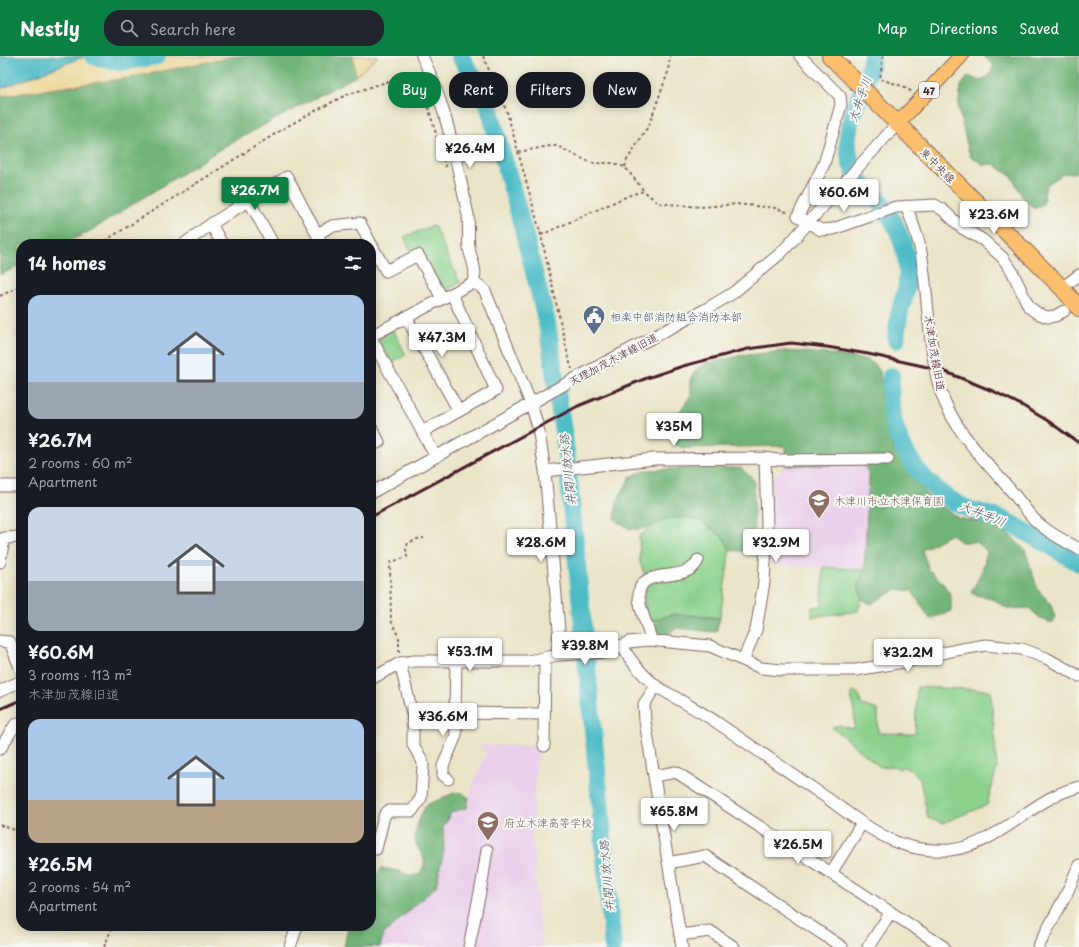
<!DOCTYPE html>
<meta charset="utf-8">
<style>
body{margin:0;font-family:"Playpen Sans","Klee One",sans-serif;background:#20242c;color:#f1f3f6;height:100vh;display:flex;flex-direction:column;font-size:15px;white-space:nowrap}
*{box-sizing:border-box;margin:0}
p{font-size:13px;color:#9ea1a6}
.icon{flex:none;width:22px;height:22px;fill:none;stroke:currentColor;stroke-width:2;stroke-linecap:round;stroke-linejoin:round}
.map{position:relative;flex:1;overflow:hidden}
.details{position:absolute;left:16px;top:183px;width:360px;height:692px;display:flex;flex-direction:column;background:#171b24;border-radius:16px;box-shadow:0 2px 10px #0003}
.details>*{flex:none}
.banner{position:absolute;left:388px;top:16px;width:380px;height:36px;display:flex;gap:8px}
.price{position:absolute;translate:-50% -34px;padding:0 9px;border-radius:4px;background:#fff;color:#222;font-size:13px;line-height:26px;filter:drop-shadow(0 1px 2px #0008)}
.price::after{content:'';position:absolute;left:50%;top:24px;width:12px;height:9px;margin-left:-6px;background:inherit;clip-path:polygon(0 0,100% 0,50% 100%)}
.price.selected{background:#0b8043;color:#fff}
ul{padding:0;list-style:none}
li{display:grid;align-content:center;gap:8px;height:212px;padding:0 12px}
li span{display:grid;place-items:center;height:124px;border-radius:12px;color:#555}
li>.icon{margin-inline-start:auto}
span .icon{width:72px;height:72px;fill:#fffc;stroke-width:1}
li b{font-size:17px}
h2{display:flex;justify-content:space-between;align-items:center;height:48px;padding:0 12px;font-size:17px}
.tag{padding:0 14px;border-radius:16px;background:#171b24;box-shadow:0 2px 10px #0003;font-size:14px;line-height:36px}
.tag.selected{background:#0b8043;color:#fff}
header{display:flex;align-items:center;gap:24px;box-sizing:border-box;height:56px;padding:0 20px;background:#0b8043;color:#fff}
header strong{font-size:19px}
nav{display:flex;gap:22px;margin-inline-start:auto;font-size:14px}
.search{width:280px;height:36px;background:#20242c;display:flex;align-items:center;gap:10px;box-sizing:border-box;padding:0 14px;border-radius:16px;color:#9ea1a6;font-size:15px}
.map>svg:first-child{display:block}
.built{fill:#ebd1eb}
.green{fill:#8cd28d;stroke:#6b785c}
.forest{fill:#71b478;stroke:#5e6a52}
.sand{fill:#eeda9e;stroke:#9c7c64}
.water{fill:#4ebcc7;stroke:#4c6e79}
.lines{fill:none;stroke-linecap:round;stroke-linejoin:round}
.river{stroke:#4ebcc7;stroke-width:18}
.minor-casing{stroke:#826462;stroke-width:13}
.major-casing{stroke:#826462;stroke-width:16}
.highway-casing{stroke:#826462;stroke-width:18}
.path{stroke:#826462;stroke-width:2;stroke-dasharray:3 3;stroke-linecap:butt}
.minor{stroke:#fff;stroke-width:11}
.major{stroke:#fabe6d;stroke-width:14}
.highway{stroke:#fabe6d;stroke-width:16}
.rail{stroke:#4a1f2b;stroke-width:3}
.labels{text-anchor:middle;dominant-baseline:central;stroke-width:4;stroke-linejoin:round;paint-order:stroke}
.shield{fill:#f6f6f2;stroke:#7e6067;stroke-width:1}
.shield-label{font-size:10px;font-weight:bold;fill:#4a1f2b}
.street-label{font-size:11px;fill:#4a1f2b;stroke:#f6f6f2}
.service-label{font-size:11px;fill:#4e5e75;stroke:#f6f6f2;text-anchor:start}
.education-label{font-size:11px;fill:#785e54;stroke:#f6f6f2;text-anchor:start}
.water-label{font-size:12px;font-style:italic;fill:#4b5662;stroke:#f6f6f2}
</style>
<header>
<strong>Nestly</strong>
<div class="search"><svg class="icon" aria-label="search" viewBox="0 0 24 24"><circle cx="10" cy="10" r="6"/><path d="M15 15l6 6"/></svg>Search here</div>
<nav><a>Map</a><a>Directions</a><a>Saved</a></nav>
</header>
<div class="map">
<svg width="1079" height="891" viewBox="0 0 1079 891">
<rect width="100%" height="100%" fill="#f6f6f2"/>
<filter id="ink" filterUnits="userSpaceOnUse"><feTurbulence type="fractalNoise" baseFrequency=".025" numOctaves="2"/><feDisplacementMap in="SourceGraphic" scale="8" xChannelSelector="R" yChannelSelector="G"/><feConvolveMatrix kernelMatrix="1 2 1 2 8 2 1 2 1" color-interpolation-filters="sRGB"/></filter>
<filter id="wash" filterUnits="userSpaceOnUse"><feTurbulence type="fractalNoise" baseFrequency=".012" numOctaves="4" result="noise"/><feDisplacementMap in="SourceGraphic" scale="16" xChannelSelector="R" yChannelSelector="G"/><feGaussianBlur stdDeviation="0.9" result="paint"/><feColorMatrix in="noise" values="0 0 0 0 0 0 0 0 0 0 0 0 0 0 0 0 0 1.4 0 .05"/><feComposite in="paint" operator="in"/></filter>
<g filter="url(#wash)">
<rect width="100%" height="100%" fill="#eae5c8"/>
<path class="built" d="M861,408L866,411L869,421L864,514L771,508L773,422L785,410Z
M479,689L538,690L532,779L542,891H380L384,878L436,830L444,794L443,771L452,756L467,752L473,726L486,698Z"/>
<path class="green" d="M434,169L460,227C453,231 447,236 440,230L421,192L411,196L404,181Z
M393,273L406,299L390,307L379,285L381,280Z
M685,461L700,464L723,481L730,494L720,562L674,558L650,565L645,556V538L646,522L640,507L639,480L651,471L665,463Z
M823,511L864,514L859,529L862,543L858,555L812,561V551L822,550Z
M917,631L989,634L991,639L997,711L987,749L943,767L928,762L920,724L915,717L902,710L900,713L894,710L880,711L832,671L839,669L854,673L855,664L851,637L857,636L862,649L878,654V677L915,678Z"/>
<path class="forest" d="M237,0H353L356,20L227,89L92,174L64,188H21V209L0,219V40L127,22Z
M984,0H1079V116L1063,118L1046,129L1043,148L1034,153L1022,140L1013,122L994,108L984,109L970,100L958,52L961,30L968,20L981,25L989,20L994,10Z
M784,295L830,298L868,304L875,309L880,315L885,362L893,392L927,439L958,462L1000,470L1013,482L1025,494L1038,534L1050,547L1055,561L1052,567L1041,563L1029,552L1009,553L994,544L971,537L982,515L987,496L983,491L976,486H961L951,478L922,494L929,514L941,525L951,538V555L930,563L912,535L897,533L871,548L862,543L858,529L864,515L869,421L866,411L861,408L785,410V390L683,392L674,388L670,380L678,358L691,339V321L697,313L704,308L739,300Z
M698,412H741L754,424V496L730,494L723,481L700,464L685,461L665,463L651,471L641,473H630L619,467L615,463L617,445L630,421L645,414Z
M674,558L720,562L716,576L676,572L665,580L657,579L650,565Z
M461,736L469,742L467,752L452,756L443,771L444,794L436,830L384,878L380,891H344L348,870H371V834L375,820L382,812L398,815L411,820L420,818C422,814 425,808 424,803C422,795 414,791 415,779C416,769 421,758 426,749L454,737Z"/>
<path class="sand" d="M86,0H237L127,22L0,40V33Z
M353,0H378L356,20Z"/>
<path class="water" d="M0,0H86L0,33Z"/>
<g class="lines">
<path class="river" d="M93,0L120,6L157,0
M460,0L486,41L519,157L547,267L566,395L599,736L613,891
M872,0C868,35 842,60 849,99C853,124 867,131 882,149C899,170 910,199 907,227C907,236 902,245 900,254C898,264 897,274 896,284
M891,320C890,333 890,346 892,359C899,397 927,433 962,450C977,457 993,459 1008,466C1032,479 1055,493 1079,507"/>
</g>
</g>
<g filter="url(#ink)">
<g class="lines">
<g class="minor-casing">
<path id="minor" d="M800,0L840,40L841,49L824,108L798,160L821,174L833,173L896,151L935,149L943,154L962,172L983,184L1002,201L1012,215L1029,251L1037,257L1047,261L1055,260L1064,255
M249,145L273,188
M906,150C912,165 918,180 921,196C928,238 928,281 937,322C947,369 983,402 1013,437C1023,449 1030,462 1043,471C1054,480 1067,486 1079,493
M211,168L222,188
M317,178L332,170L360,167L371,188
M184,188L211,168L287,121L322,188
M371,188L386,215L418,199L442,242
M472,227L480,230L485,235L531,348L538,371L545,415L559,574L558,599
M1062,232L1079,219
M406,261L459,355
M371,280L472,227C479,216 471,204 469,192C468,181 469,170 468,159C465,145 462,130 459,117C450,76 440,37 422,0
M371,282L436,401
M371,371L379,386L371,390
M422,376L496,334L452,238
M545,415L654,403L765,402L777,404L888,403
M0,430H21
M371,437L576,322L708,252L733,237L782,196L897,68
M0,506L4,482L21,481
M651,584C648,570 638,551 639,538C640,509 688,529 698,504
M0,585L10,586L21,614
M622,590C631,606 640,617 655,629C660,633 667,637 673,640C689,650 707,659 722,670C757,694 792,718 827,742C849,758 871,775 896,786C913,793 932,795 950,794C1000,789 1031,742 1079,731
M743,604L756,574L764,526L767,468L765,402
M456,605L455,657L544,658
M371,623L400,607L414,605H528L558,599L608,596L629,586L649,584L710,590L761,612L782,614H856L904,606L956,594L986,589L1022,593L1046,602L1079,620
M656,630L644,648L645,665L682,891
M0,635L21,625
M544,690L545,602
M0,693L15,669L21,666
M654,720L676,716L944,891
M448,723L443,719V710L456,679L455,657
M371,793H376L384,760L388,755H412L421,742L423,708L422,704L413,689V661L400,607
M668,807L705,800L842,891
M831,817L862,767
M680,879L710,875L734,891
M290,891L297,870
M469,891L482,826L487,794
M868,891L891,856
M1038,891L1066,839L1079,809"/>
</g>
<g class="major-casing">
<path id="major" d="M897,68L961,0"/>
</g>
<g class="highway-casing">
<path id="highway" d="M830,0L1062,232L1079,252"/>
</g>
<path class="path" d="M483,0L507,56L541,179L569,304L572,313
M883,0L880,23L905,31L912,36
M518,96L550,90H557L585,104L593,107H613L625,111L644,135
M625,111L627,104L649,69L668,16L670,0
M541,179L630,139L644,135L658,147L700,151L736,148L776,152L789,157
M100,188L286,71L315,55L346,39L386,26H404L415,31L422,38L424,42L429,54L446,112
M0,240L21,230
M399,596V582L391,564L390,509L391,506L407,501L406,493L408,487L417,483L424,482
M0,769L21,776
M104,891L113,870"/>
<use href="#minor" class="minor"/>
<use href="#major" class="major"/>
<use href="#highway" class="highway"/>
<path class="rail" d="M371,461L578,350L647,322L683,310L748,293L791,287L827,291L868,298L941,314L995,336L1023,350L1048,365L1079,387
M0,653L21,644"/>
</g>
</g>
<defs>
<g id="civic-pin" transform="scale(1.15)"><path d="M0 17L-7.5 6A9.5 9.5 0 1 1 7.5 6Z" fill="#5c6f8a" stroke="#f6f6f2"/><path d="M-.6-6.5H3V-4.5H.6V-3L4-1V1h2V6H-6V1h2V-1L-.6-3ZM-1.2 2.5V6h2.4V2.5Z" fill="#fff"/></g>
<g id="school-pin" transform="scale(1.15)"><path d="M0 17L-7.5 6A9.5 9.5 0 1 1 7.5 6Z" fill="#8d6e63" stroke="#f6f6f2"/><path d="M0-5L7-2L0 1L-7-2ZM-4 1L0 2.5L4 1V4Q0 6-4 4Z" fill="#fff"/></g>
</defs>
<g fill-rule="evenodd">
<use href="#civic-pin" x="594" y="260"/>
<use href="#school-pin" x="819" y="444"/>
<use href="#school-pin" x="488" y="766"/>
</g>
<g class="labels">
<rect class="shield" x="919" y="26" width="20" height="16" rx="3"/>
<g class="shield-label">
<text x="929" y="34">47</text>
</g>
<g class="street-label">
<text transform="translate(938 109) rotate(45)">東中央線</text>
<text transform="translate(935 297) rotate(80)">木津加茂線旧道</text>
<text transform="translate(613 303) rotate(-28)">天理加茂木津線旧道</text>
</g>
<g class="service-label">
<text x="610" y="260">相楽中部消防組合消防本部</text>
</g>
<g class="education-label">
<text x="834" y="444">木津川市立木津保育園</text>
<text x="504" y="766">府立木津高等学校</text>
</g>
<g class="water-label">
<text transform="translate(859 43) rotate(-71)">大井手川</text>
<text transform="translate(567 414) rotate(-96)">井関川放水路</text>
<text transform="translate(983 457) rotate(22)">大井手川</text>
<text transform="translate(606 820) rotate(-95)">井関川放水路</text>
</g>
</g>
</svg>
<b class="price" style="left:470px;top:113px">¥26.4M</b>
<b class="price selected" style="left:255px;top:155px">¥26.7M</b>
<b class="price" style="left:844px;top:157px">¥60.6M</b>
<b class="price" style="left:994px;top:179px">¥23.6M</b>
<b class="price" style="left:442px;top:302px">¥47.3M</b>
<b class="price" style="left:674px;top:391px">¥35M</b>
<b class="price" style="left:541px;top:507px">¥28.6M</b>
<b class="price" style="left:776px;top:507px">¥32.9M</b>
<b class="price" style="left:585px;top:610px">¥39.8M</b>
<b class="price" style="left:470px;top:616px">¥53.1M</b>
<b class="price" style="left:908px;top:617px">¥32.2M</b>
<b class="price" style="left:443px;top:681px">¥36.6M</b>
<b class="price" style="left:674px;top:776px">¥65.8M</b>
<b class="price" style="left:798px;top:809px">¥26.5M</b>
<div class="banner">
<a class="tag selected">Buy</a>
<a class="tag">Rent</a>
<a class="tag">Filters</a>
<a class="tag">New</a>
</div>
<section class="details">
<h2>14 homes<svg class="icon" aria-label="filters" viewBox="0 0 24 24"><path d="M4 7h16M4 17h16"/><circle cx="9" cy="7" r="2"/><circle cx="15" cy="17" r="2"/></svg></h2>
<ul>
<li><span style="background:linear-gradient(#a9c7e8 70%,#9aa5b1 0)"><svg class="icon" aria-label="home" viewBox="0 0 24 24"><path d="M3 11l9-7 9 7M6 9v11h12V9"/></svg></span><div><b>¥26.7M</b><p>2 rooms · 60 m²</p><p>Apartment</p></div></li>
<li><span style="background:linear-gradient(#c9d6e8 60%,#9aa5b1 0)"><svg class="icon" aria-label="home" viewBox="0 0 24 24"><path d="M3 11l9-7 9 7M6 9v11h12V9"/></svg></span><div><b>¥60.6M</b><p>3 rooms · 113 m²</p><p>木津加茂線旧道</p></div></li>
<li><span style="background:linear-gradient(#a9c7e8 65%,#b9a48a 0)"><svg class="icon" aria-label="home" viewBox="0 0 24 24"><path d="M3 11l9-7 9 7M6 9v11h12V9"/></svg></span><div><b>¥26.5M</b><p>2 rooms · 54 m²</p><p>Apartment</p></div></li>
</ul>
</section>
</div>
